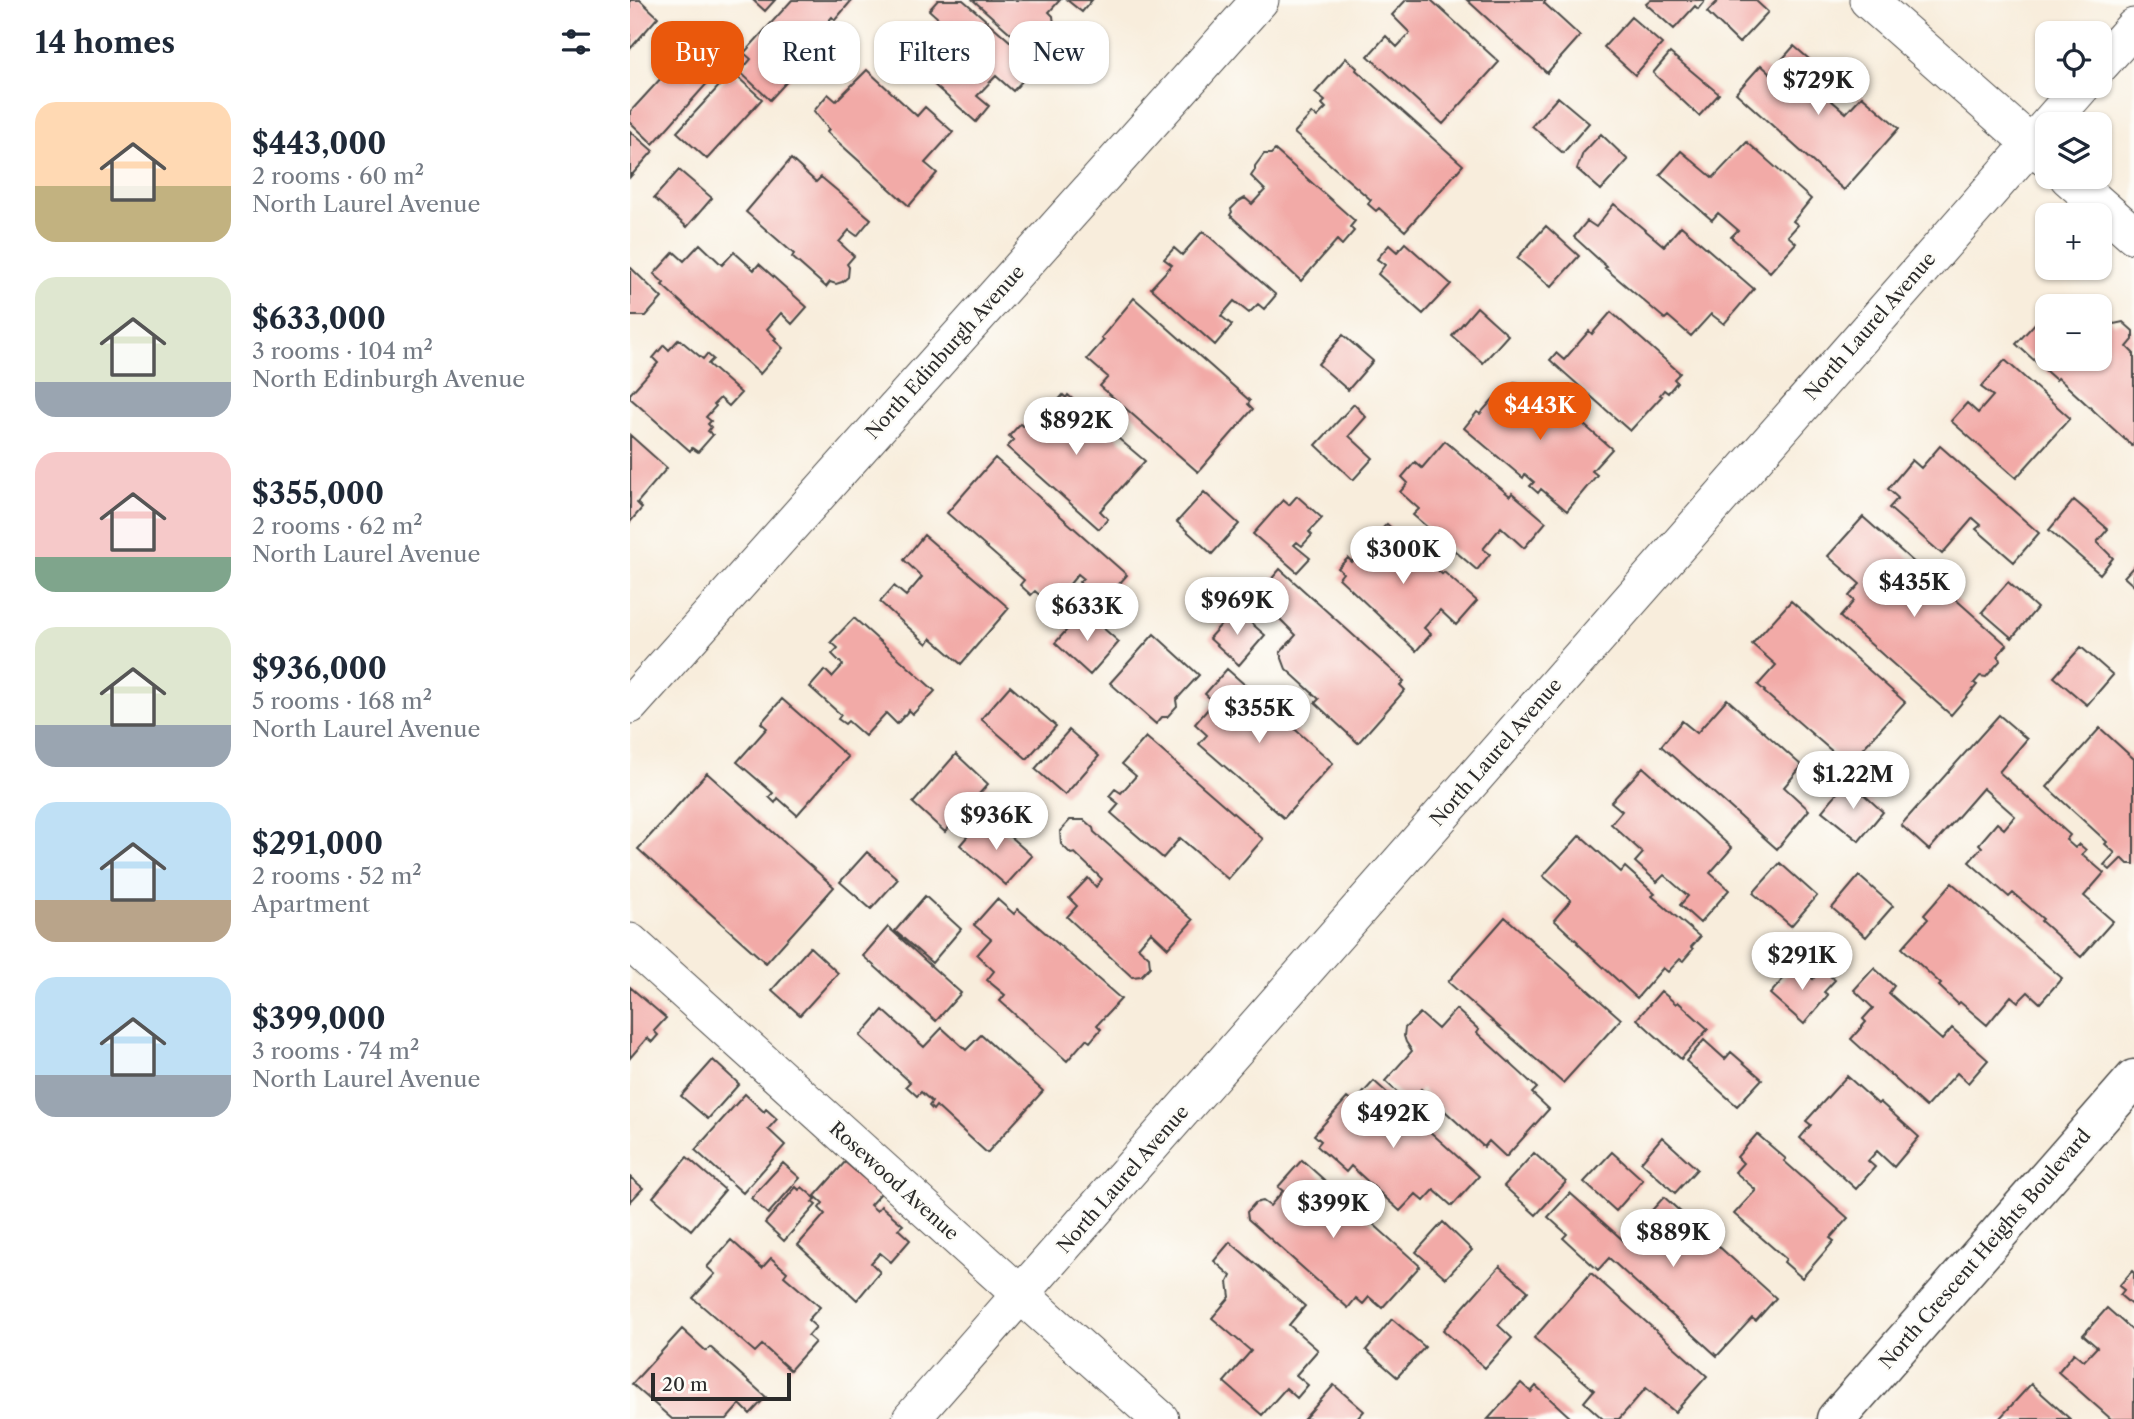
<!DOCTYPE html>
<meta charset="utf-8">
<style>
body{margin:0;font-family:"Libre Caslon Text",serif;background:#f2f2f3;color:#1f2937;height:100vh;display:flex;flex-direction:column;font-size:26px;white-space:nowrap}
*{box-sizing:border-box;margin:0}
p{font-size:23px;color:#747a83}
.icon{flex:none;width:38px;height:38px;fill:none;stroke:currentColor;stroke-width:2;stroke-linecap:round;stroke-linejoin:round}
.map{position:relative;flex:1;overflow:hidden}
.details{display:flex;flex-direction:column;background:#fff;width:630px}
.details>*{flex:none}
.banner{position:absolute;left:21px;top:21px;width:665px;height:63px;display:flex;gap:14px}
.buttons{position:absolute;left:1405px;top:21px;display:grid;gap:14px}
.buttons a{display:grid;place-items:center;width:77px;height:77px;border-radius:14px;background:#fff;box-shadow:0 2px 5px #0004;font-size:35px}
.scale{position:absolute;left:21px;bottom:18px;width:140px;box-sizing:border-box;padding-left:7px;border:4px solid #2b2b2b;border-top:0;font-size:19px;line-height:24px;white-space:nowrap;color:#2b2b2b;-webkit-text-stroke:5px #fdfcf7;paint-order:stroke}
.price{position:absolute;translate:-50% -60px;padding:0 16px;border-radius:24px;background:#fff;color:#222;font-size:23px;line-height:46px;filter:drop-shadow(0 2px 4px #0008)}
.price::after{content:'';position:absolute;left:50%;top:42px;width:21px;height:16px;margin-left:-10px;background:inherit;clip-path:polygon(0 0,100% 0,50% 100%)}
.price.selected{background:#ea580c;color:#fff}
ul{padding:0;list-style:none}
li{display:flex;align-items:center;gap:21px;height:175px;padding:0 35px}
li span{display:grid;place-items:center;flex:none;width:196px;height:140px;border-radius:21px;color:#555}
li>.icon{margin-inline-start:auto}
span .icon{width:84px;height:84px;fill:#fffc;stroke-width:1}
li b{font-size:30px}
h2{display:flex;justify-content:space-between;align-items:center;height:84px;padding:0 35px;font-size:30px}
.pill{padding:0 24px;border-radius:21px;background:#fff;box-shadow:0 2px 5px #0004;font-size:24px;line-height:63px}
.pill.selected{background:#ea580c;color:#fff}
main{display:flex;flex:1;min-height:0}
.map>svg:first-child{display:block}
.building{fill:#f2aaa7}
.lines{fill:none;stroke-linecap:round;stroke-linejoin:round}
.street-casing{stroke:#4a4846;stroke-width:39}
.secondary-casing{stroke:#4a4846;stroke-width:41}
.street{stroke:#fff;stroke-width:37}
.secondary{stroke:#fff;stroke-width:38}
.labels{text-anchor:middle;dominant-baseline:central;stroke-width:5;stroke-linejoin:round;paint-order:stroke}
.street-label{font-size:19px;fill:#2b2b2b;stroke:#fdfcf7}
</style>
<main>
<section class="details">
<h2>14 homes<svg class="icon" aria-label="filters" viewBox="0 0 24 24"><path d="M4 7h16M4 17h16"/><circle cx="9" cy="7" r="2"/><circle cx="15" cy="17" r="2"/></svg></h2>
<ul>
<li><span style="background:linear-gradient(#ffd9b3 60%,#c2b280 0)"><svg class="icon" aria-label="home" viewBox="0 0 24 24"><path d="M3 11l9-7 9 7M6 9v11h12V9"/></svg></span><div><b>$443,000</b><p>2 rooms · 60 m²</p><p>North Laurel Avenue</p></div></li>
<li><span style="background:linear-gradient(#dfe7d0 75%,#9aa5b1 0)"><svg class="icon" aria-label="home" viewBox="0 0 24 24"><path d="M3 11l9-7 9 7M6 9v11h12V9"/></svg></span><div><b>$633,000</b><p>3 rooms · 104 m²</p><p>North Edinburgh Avenue</p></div></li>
<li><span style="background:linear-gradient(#f6c9c9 75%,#7fa58c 0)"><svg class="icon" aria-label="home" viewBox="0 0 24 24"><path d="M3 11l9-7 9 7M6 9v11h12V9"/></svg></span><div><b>$355,000</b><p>2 rooms · 62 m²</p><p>North Laurel Avenue</p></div></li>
<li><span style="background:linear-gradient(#dfe7d0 70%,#9aa5b1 0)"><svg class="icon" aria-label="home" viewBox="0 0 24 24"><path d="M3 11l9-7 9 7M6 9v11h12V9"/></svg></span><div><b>$936,000</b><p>5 rooms · 168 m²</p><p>North Laurel Avenue</p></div></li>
<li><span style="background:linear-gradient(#bfe0f5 70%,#b9a48a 0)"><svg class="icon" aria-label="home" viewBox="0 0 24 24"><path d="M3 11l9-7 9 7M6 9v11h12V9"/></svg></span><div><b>$291,000</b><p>2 rooms · 52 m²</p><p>Apartment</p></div></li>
<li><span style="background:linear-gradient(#bfe0f5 70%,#9aa5b1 0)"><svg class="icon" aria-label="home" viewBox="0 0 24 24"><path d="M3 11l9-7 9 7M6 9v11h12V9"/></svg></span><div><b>$399,000</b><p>3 rooms · 74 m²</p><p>North Laurel Avenue</p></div></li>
</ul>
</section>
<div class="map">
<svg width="1504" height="1419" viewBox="0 0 1504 1419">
<rect width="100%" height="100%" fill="#fdfcf7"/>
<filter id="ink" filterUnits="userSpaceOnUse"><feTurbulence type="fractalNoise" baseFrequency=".0143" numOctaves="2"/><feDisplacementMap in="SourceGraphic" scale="14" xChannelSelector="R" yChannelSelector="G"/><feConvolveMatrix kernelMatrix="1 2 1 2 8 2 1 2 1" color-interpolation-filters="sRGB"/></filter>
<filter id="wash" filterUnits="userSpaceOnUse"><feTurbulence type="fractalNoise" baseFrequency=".00686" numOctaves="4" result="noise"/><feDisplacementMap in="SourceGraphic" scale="28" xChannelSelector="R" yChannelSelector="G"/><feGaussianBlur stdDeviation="1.57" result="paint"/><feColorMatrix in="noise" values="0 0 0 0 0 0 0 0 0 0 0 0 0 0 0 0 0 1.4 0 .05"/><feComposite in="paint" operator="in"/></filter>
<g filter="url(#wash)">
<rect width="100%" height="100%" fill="#f8eddc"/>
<g id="blocks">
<path class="building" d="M0,0H10L28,17L0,49Z
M123,0H145L135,11Z
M162,0H222L205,20L202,17L176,47L183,53L140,100L110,72L121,59L114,53Z
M308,0H333L407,65L383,91L366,76L347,96L359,106L346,122L265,50L284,28L293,35L308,18L299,10Z
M343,0H430L419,12L423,16L424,25L416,34L405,35L397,27L387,39Z
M437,0H462L452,12Z
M776,0H801L869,62L813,124L738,56L756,36L767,47L780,33L762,15Z
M837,0H916L914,3L950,36L917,73Z
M1021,0H1075L1068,9L1065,6L1044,29L1016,4Z
M1089,0H1125L1138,12L1109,43L1077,12Z
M1001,17L1032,44L1005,75L974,47Z
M1164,46L1200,77L1194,84H1199V94L1195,95L1216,113L1232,96L1269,128L1214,190L1106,93L1131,65L1140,73Z
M1040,53L1089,94L1069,116L1023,73Z
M716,58L727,68L726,70L833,165L775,231L749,208L746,211L738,204L741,200L664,133L682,113L687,117L696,108L692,104L695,101L685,93Z
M44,64L60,79L69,70L80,80L23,144L0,122V112Z
M237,70L287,116L295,107L323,132L295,163L307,173L279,206L197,132L199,129L184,111L198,94L206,101Z
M102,72L132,99L77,159L47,132Z
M928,97L959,123L933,153L902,126Z
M0,131L23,151L0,177Z
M971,134L998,160L971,190L947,169L953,153Z
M1117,142L1181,199L1163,221L1168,225L1158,236L1166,243L1140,272L1101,237L1108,230L1088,213L1082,220L1030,175L1051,151L1083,178Z
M645,150L725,221L720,227L724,231L712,245L707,240L671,281L600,215L602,212L601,209L608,202L615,198L622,204L635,190L621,176L625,170V166L634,154H641Z
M161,159L186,182L191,177L241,219L227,236L219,230L209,242L224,256L217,264L219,267L218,277L212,282L206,284L200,282L196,287L162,257L164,254L116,212Z
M49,170L82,198L57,227L24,198Z
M984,204L1034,246L1051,226L1124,289L1094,324L1081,314L1061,336L1038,316L1035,319L975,268L977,267L944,237L957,221L966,227Z
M916,226L949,256L921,287L887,258Z
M573,231L646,295L634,309L628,304L619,313L604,301L591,316L602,325L585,345L521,288L542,265L534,259L544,248L552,255Z
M775,243L821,284L793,314L748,274L755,265L747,259L759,245L767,252Z
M70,244L92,265L104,252L124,270L129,264L177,307L162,324L151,313L137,329L146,338L144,340L153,348L130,374L32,285L34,283L24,274L44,252L54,261Z
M0,267L32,298L16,316H2L0,314Z
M504,298L620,401L618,404L623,409L568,472L470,386L478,377L457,359L474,340L471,338Z
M847,307L878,335L853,363L822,336Z
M1470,311L1484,324L1493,322L1503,331V340L1497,347L1504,354V443L1502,446L1428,378L1426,380L1386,344L1410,318L1418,324V359H1470Z
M981,312L1050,373L1044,379L1047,382L1038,393L1034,390L1030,395L1032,396L1000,431L920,360L926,353L934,360L959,331L962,334Z
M713,335L743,361L718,390L688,364Z
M49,339L73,359L77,354L83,359L78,364L111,393L99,406L90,398L84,404L86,406L76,417L81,421L78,424L81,427L78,431L83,435L68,452L62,448L60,451L0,398V394L28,363L23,358L34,345L39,350Z
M1375,360L1440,418L1386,478L1321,421L1337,403L1348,413L1363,396L1351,387Z
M884,382L895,384L904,392L909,386L982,449L962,471L967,475L937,511L911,489L908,493L900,486L904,482L895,474L893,478L834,428L847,412L850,414L872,389L875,392Z
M433,395L436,398L438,395L481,434L482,433L515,461L470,511L478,519L469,529L377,447L384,440L379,436L390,424L393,426L407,411L416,420L419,417L416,414Z
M724,404L736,417L719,436L743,458L723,480L686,445Z
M0,435L37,468L7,503L12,508L0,522Z
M815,441L880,496L882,493L916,522L894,548L871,527L853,549L860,554L847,570L783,515L789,509L770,492L778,483L772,477L785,462L792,468Z
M1310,446L1409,533L1384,562L1346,529L1351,525L1343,518L1312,554L1259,508L1268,498L1258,489L1282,460L1291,468Z
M365,458L497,575L476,599L466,589L462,594L449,582L453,578L448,574L422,606L405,591L401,595L390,585L394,580L317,513Z
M574,492L609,524L582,554L547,522Z
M667,496L692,518L679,532L682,535L672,546L667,542L664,545L680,558L667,572L623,534L653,500L659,505Z
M1444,500L1478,529L1467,542L1483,558L1470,574L1419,530Z
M1233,517L1377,645L1368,655L1370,661L1356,677L1350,676L1344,683L1347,685L1321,715L1210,617L1224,601L1219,596L1230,584L1198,556Z
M757,524L812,574L814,572L847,601L826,625L810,610L794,628L801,634L786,651L709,578L713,573L708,568L718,558L722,562L736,546L731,542L741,531L746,535Z
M294,535L379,608L331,664L301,638L297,644L250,602L264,586L276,596L292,577L274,560Z
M1504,566V586L1494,577Z
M650,569L774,681L770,685L775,690L728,743L685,703L689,699L656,669L650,653L666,635L627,596Z
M1378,582L1407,608L1382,638L1352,612Z
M1161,601L1275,702L1218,765L1134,692L1135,691L1128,685L1146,665L1122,644Z
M605,609L635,635L609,665L579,638Z
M454,611L489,642L460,675L425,643Z
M224,618L305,691L283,714L279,710L267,724L256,713L235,736L218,721L215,724L208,719L211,715L180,687L195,670L202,677L213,665L202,654L208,648L201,642Z
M524,634L569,675L546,700L547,706L537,717H532L526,724L480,683Z
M1451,647L1483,675L1457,705L1424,677Z
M597,669L703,763L654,818L569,744L577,735L565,724L584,702L575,694Z
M380,686L426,726L397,759L351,719Z
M152,699L218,757L167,815L148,798L145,803L139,797L143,793L107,762L137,728L131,723Z
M1097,699L1172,766L1154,787L1179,810L1147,849L1031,746L1052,721L1067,733Z
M1369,715L1397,739L1369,772L1440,835L1436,840L1445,848L1449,844L1456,850L1452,854L1474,873L1454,896L1483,921L1451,957L1411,921L1413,919L1383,893L1379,897L1339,862L1352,847L1349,844L1367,823L1374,829L1385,816L1353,788L1299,850L1271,825Z
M1470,728L1504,759V864H1498L1492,858L1480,870L1474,865L1485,853L1475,844L1477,842L1417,787Z
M439,730L469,756L435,795L405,769Z
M516,737L633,839L598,879L550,838L533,858L481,813L489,804L479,796L485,789L491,793L506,776L492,764Z
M326,754L358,784L315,832L283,803Z
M1013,767L1102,848L1080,873L1099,890L1070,923L1050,905L1058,896L1034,875L1027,882L1005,862L1013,853L981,824L992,811L981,802Z
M77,773L204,887L136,963L8,849Z
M1218,780L1253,812L1229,841L1192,811Z
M440,820H454L463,828L464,832L563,920L538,948L521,932L508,947L519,957L520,967L511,976L502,977L437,917L447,906L439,898L458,878L466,887L472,879L445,853L441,854L431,844L430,831Z
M349,823L362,834L369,827L402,856L376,885L330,845Z
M950,835L991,872L995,867L1025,894L1022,896L1070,937L1061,947L1063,949L1053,961L1050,959L1038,972L1033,968L1007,998L947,943L948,942L924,920L941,900L913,876Z
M237,852L268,879L241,909L210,882Z
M1150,863L1187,896L1161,926L1123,893Z
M1229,876L1263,906L1236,937L1202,908Z
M1322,883L1432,978L1410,1003L1398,992L1388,1002L1381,996L1357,1025L1330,1002L1328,1004L1309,986L1311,984L1272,948L1298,919L1294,915Z
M295,896L331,929L302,963L265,931Z
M367,899L384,914L388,909L491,999L467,1025L471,1029L460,1042L456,1039L437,1061L370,1001L375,995L357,980L364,971L347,955L361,939L344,925Z
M875,917L991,1019L933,1083L818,982Z
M258,927L331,993L306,1021L233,956Z
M180,947L208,973L170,1015L142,990Z
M1166,964L1183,979L1191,969L1205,980L1194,992L1198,995L1174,1024L1140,994Z
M1244,968L1264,986L1259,993L1312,1040L1322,1028L1358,1060L1338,1083L1327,1073L1296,1107L1221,1039L1236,1022L1233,1019L1243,1008L1224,990Z
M0,987L36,1018L24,1031L28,1035L22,1042L17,1038L0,1058Z
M1031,991L1046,1004L1048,1002L1078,1029L1051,1059L1007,1019Z
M826,1009L849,1030L847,1033L907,1088L902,1093L919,1109L876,1157L859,1141L854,1147L791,1089L779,1103L755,1081L782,1051L776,1042L774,1036L775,1028L790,1013L808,1029Z
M253,1010L294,1047L312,1028L336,1050L351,1035L413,1091L357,1153L306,1106L303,1110L299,1106L302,1102L291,1092L287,1096L276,1086L280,1082L230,1036Z
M1074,1040L1095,1059L1101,1052L1132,1079L1107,1106L1056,1061Z
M83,1060L109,1084L78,1119L51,1096Z
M1217,1076L1248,1104L1250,1102L1289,1137L1264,1167L1247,1151L1238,1161L1245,1167L1226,1189L1170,1138L1181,1125L1176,1121Z
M744,1081L849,1176L822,1206L804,1190L794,1201L786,1194L770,1211L721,1166L716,1172L687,1146L691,1141L684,1135L717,1098L724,1103Z
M115,1094L134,1112L136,1109L147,1119L138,1129L155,1145L113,1193L65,1150Z
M1127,1134L1156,1159L1154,1161L1218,1218L1200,1238L1204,1241L1172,1278L1154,1262L1156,1259L1104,1214L1126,1190L1105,1172L1113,1163L1107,1157Z
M1032,1137L1067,1169L1045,1193L1011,1162Z
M982,1152L1013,1180L986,1211L954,1182Z
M904,1153L936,1182L906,1215L874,1186Z
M57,1157L95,1190L61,1230L23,1197Z
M672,1160L790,1266L752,1308L739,1297L733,1304L726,1298L718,1308L618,1219L617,1212L625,1203L633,1201L640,1206L653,1191L648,1187Z
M215,1162L251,1193L240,1205L247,1211L251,1206L273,1225L268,1229L280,1240L261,1262L250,1253L241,1263L250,1272L227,1300L168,1245L195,1214L189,1208L193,1203L185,1196Z
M153,1163L170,1178L138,1214L121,1198Z
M0,1177L13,1188L0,1202Z
M166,1187L169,1190L172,1187L186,1199L182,1202L186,1205L154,1241L135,1223Z
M940,1193L994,1241L1034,1197L1146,1298L1126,1321L1122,1318L1087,1356L979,1258L968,1270L933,1238L937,1234L918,1217Z
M813,1222L842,1250L816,1278L786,1252Z
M101,1240L132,1268L141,1258L157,1272L154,1276L190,1307L178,1320L186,1327L178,1336L185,1342L160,1370L132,1345L125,1352L63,1298L85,1274L77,1267Z
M600,1242L675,1306L659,1325L688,1350L666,1375L678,1385L667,1398L656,1388L632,1415L594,1382L621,1351L582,1318L600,1297L598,1282L601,1276L584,1261Z
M870,1266L898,1291L868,1325L882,1338L855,1368L813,1330Z
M1502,1271L1504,1273V1307L1490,1295L1494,1290L1489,1286Z
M961,1273L1077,1376L1045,1412L1016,1388L989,1419H973L954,1402L964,1390L904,1338Z
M1477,1308L1504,1332V1419H1481L1428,1372L1444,1353L1454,1361L1467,1347L1453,1335Z
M762,1319L795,1347L767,1377L736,1350Z
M52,1329L76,1351L80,1347L136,1397L120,1414L110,1404L97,1419H42L2,1384Z
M891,1383L901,1392L906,1386L942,1419H858Z
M1401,1384L1440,1419H1369Z
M704,1385L734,1411L727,1419H674Z"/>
</g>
</g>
<g filter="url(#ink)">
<use href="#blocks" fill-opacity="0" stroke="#4a4846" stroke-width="2"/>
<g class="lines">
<g class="street-casing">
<path id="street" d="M1238,0L1418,159
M1470,65L1504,27
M1438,177L1504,235
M0,705L630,0
M0,942L391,1295L530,1419
M281,1419L1452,86"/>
</g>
<g class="secondary-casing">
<path id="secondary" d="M1206,1419L1504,1079"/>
</g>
<use href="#street" class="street"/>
<use href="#secondary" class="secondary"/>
</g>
</g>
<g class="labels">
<g class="street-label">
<text transform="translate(1240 326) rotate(-49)">North Laurel Avenue</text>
<text transform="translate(315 352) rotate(-48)">North Edinburgh Avenue</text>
<text transform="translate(866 752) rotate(-49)">North Laurel Avenue</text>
<text transform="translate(493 1179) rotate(-49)">North Laurel Avenue</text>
<text transform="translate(264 1181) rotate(42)">Rosewood Avenue</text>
<text transform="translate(1355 1249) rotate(-49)">North Crescent Heights Boulevard</text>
</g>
</g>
</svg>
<div class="buttons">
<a><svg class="icon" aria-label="locate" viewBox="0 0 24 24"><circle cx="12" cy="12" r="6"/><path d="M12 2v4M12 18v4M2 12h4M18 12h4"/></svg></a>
<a><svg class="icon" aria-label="layers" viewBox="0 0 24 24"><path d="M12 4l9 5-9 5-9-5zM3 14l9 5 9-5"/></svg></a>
<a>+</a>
<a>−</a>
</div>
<div class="scale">20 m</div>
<b class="price" style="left:1188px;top:117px">$729K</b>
<b class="price selected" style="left:910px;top:442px">$443K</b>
<b class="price" style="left:446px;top:457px">$892K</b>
<b class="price" style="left:773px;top:586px">$300K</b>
<b class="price" style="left:1284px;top:619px">$435K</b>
<b class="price" style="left:607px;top:637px">$969K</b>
<b class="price" style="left:457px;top:643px">$633K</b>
<b class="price" style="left:629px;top:745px">$355K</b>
<b class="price" style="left:1223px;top:811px">$1.22M</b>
<b class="price" style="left:366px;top:852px">$936K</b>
<b class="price" style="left:1172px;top:992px">$291K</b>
<b class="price" style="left:763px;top:1150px">$492K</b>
<b class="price" style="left:703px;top:1240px">$399K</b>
<b class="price" style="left:1043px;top:1269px">$889K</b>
<div class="banner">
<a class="pill selected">Buy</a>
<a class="pill">Rent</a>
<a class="pill">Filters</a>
<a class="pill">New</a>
</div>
</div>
</main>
